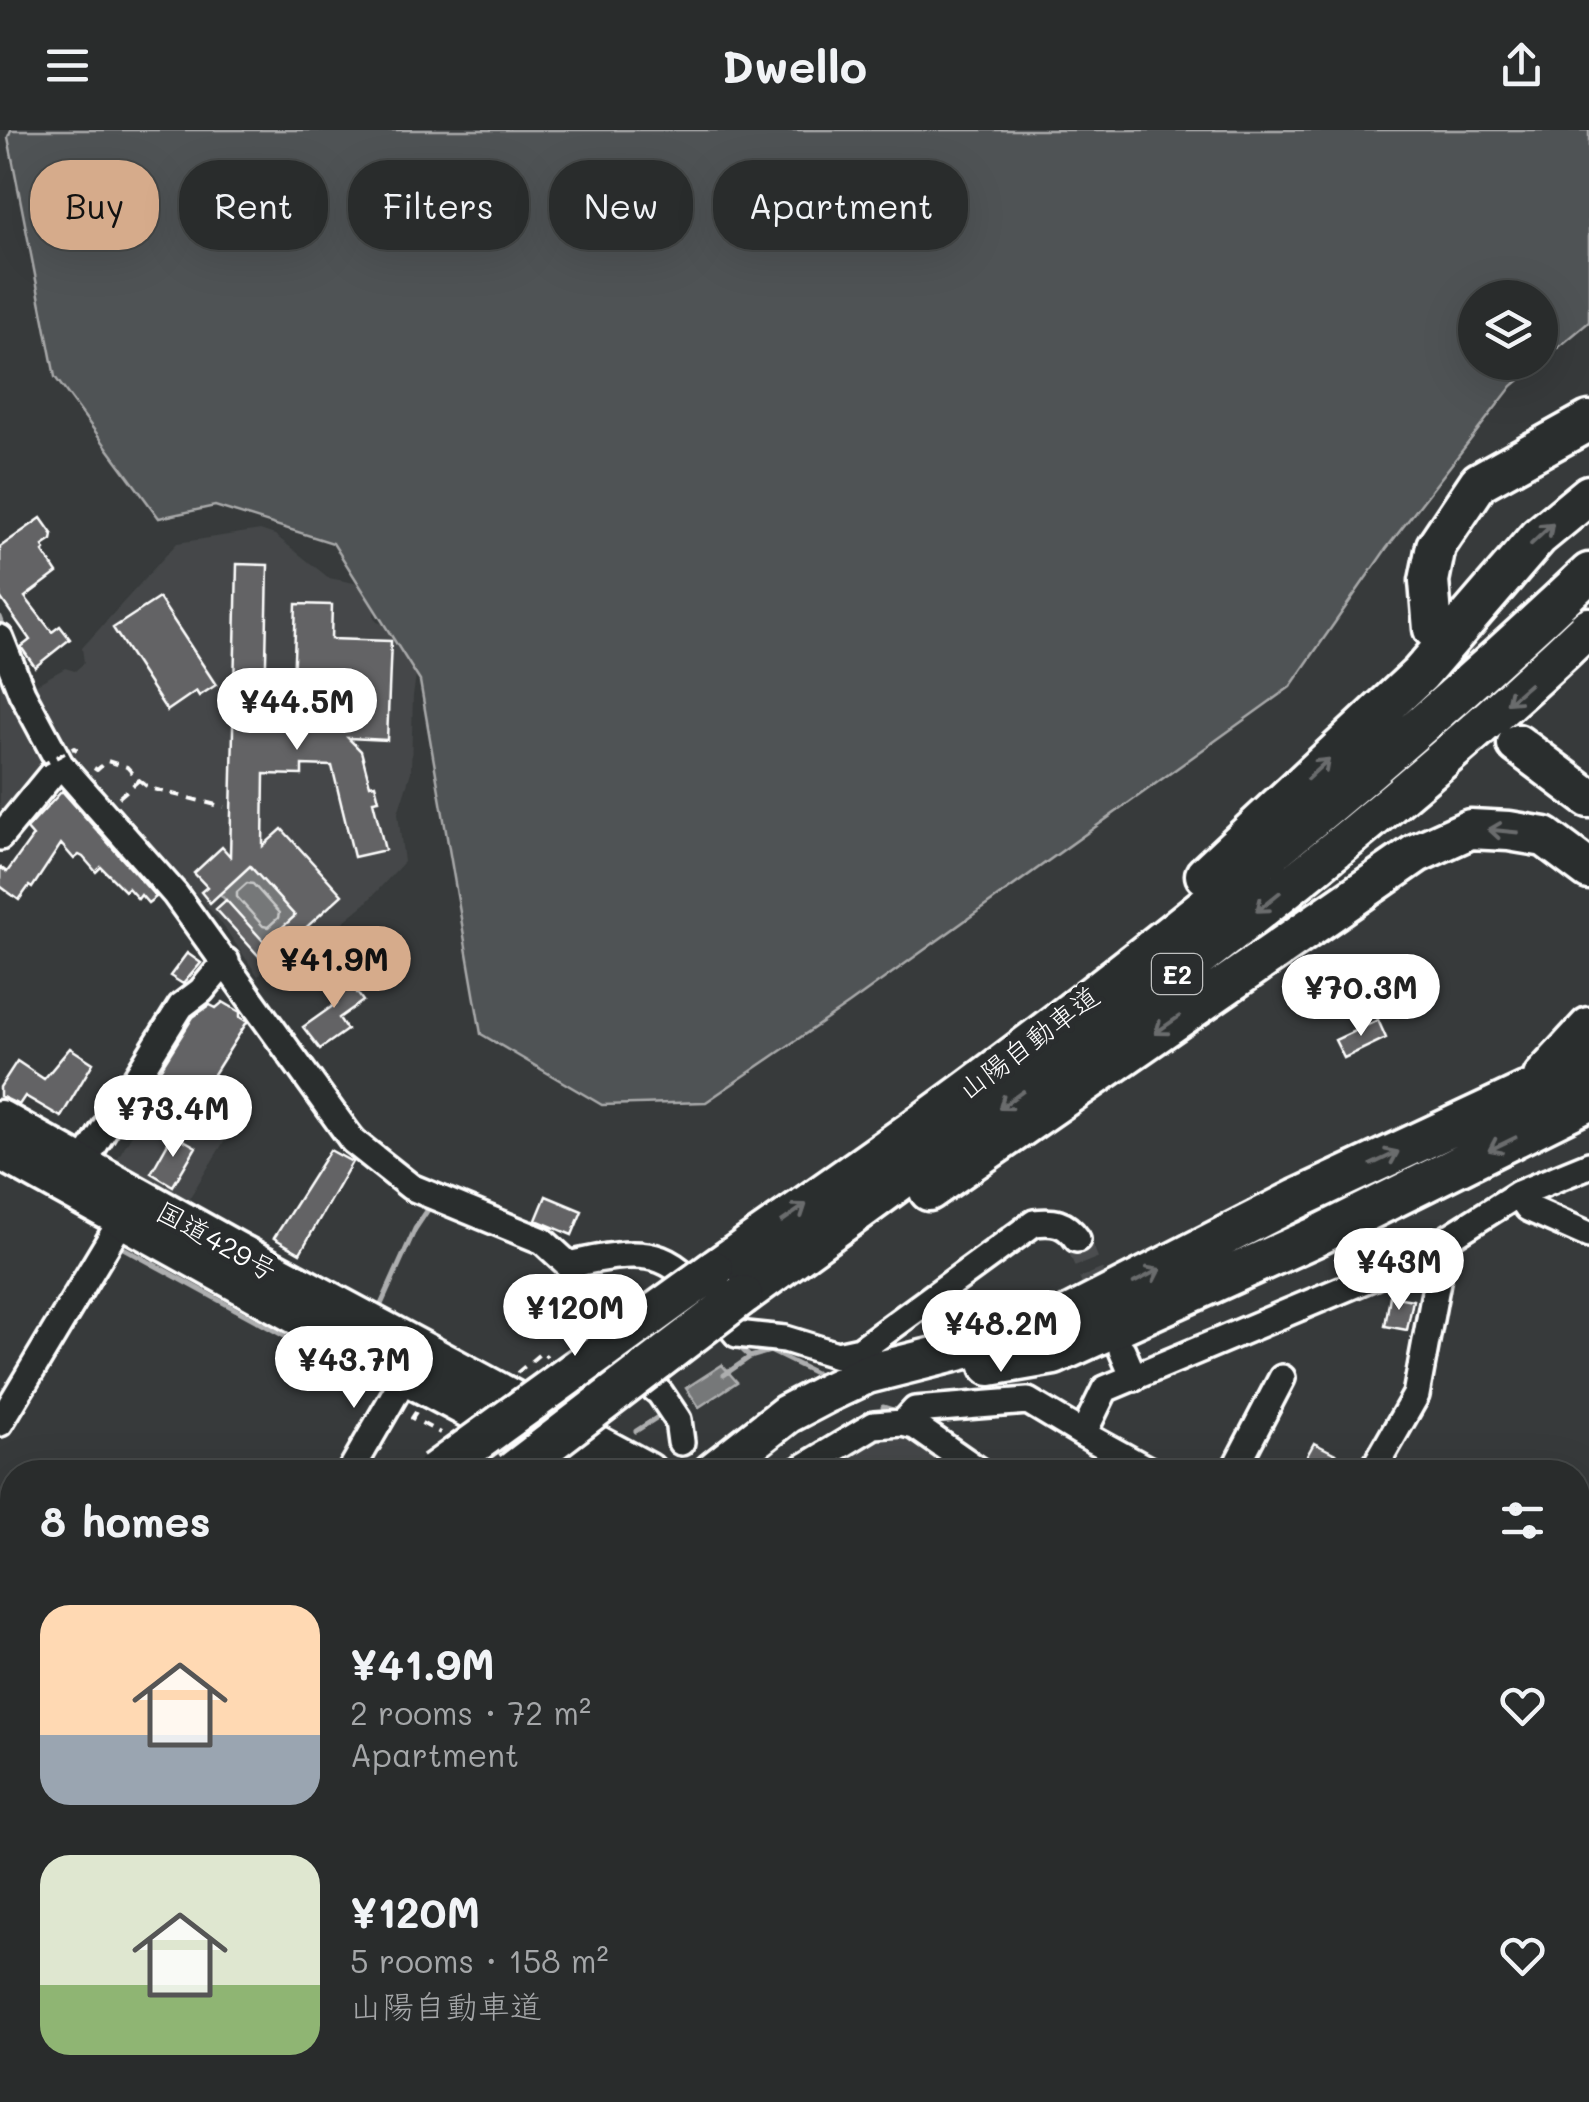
<!DOCTYPE html>
<meta charset="utf-8">
<style>
body{margin:0;font-family:Mali,"Klee One",sans-serif;background:#353838;color:#f1f3f6;height:100vh;display:flex;flex-direction:column;font-size:38px;white-space:nowrap}
*{box-sizing:border-box;margin:0}
p{font-size:32px;color:#a5a7a9}
.icon{flex:none;width:55px;height:55px;fill:none;stroke:currentColor;stroke-width:2;stroke-linecap:round;stroke-linejoin:round}
.map{position:relative;flex:1;overflow:hidden}
.sheet{position:absolute;left:0px;top:1330px;width:1590px;height:642px;display:flex;flex-direction:column;background:#292c2c;border-radius:40px 40px 0 0;box-shadow:0 10px 40px #0002,0 0 0 2px #454848}
.sheet>*{flex:none}
.top-card{position:absolute;left:30px;top:30px;width:1000px;height:90px;display:flex;gap:20px}
.controls{position:absolute;left:1458px;top:150px;display:grid;gap:20px}
.controls a{display:grid;place-items:center;width:100px;height:100px;border-radius:50%;background:#292c2c;box-shadow:0 10px 40px #0002,0 0 0 2px #454848;font-size:50px}
.price{position:absolute;translate:-50% -85px;padding:0 22px;border-radius:35px;background:#fff;color:#222;font-size:32px;line-height:65px;filter:drop-shadow(0 2px 5px #0008)}
.price::after{content:'';position:absolute;left:50%;top:60px;width:30px;height:22px;margin-left:-15px;background:inherit;clip-path:polygon(0 0,100% 0,50% 100%)}
.price.on{background:#d6ab8b;color:#111}
ul{padding:0;list-style:none}
li{display:flex;align-items:center;gap:30px;height:250px;padding:0 40px}
li span{display:grid;place-items:center;flex:none;width:280px;height:200px;border-radius:30px;color:#555}
li>.icon{margin-inline-start:auto}
span .icon{width:120px;height:120px;fill:#fffc;stroke-width:1}
li b{font-size:42px}
h2{display:flex;justify-content:space-between;align-items:center;height:120px;padding:0 40px;font-size:42px}
.tag{padding:0 35px;border-radius:40px;background:#292c2c;box-shadow:0 10px 40px #0002,0 0 0 2px #454848;font-size:35px;line-height:90px}
.tag.on{background:#d6ab8b;color:#111}
header{display:flex;justify-content:space-between;align-items:center;height:130px;padding:0 40px;background:#292c2c;font-size:45px;font-weight:700}
.map>svg:first-child{display:block}
.built{fill:#444748}
.green{fill:#505354;stroke:#a8a9aa;stroke-width:2.5;fill-rule:evenodd}
.water{fill:#767879;stroke:#adaeaf;stroke-width:2.5}
.lines{fill:none;stroke-linecap:round;stroke-linejoin:round}
.shore{stroke:#c8c9c9;stroke-width:2.5}
.stream{stroke:#adaeaf;stroke-width:5}
.building{fill:#636465;stroke:#fff;stroke-width:2.5}
.minor-tunnel{stroke:#4b4e4f;stroke-width:25;stroke-dasharray:25 12;stroke-linecap:butt}
.minor-casing{stroke:#fff;stroke-width:32}
.highway-casing{stroke:#fff;stroke-width:45}
.path{stroke:#fff;stroke-width:4;stroke-dasharray:10 8;stroke-linecap:butt}
.minor{stroke:#2a2d2e;stroke-width:25}
.highway{stroke:#2a2d2e;stroke-width:38}
.highway-bridge-casing{stroke:#fff;stroke-width:45;stroke-linecap:butt}
.path-bridge{stroke:#fff;stroke-width:4;stroke-dasharray:10 8;stroke-linecap:butt}
.highway-bridge{stroke:#2a2d2e;stroke-width:38}
.oneway{stroke:#6a6c6d}
.labels{text-anchor:middle;dominant-baseline:central;stroke-width:10;stroke-linejoin:round;paint-order:stroke}
.shield{fill:#2a2d2e;stroke:#bfc0c0;stroke-width:2.5}
.shield-label{font-size:25px;font-weight:bold;fill:#fff}
.street-label{font-size:28px;fill:#fff;stroke:#2a2d2e}
</style>
<header><svg class="icon" aria-label="menu" viewBox="0 0 24 24"><path d="M4 6h16M4 12h16M4 18h16"/></svg>Dwello<svg class="icon" aria-label="share" viewBox="0 0 24 24"><path d="M12 15V3M7 8l5-5 5 5M5 13v7h14v-7"/></svg></header>
<div class="map">
<svg width="1589" height="1972" viewBox="0 0 1589 1972">
<rect width="100%" height="100%" fill="#373a3b"/>
<filter id="ink" filterUnits="userSpaceOnUse"><feTurbulence type="fractalNoise" baseFrequency=".01" numOctaves="2"/><feDisplacementMap in="SourceGraphic" scale="20" xChannelSelector="R" yChannelSelector="G"/><feConvolveMatrix kernelMatrix="1 2 1 2 8 2 1 2 1" color-interpolation-filters="sRGB"/></filter>
<g filter="url(#ink)">
<path class="built" d="M260,400L275,405L329,448L370,456L375,461L374,488L377,492L410,502L418,532L413,566L411,642L398,683L404,732L365,774L327,805L317,798L258,846L219,790L67,617L35,555L65,538L75,541L84,533L82,518L177,413Z
M0,524L49,638L0,701Z
M169,944L239,987L187,1072L117,1029Z
M904,1299L967,1342H812L875,1305Z"/>
<path class="green" d="M11,0H1589V192L1512,256L1386,419L1290,557L849,874L706,972L602,975L481,904L420,551L333,413L215,376L159,388L55,247L8,7ZM1475,168H1540V232H1475Z"/>
<path class="water" d="M250,736L295,786L265,813L220,764Z
M722,1235L737,1252L699,1277L686,1258Z"/>
<g class="lines">
<path class="shore" d="M247,753L253,754L279,783L278,788L268,797L263,796L237,767V762Z"/>
<path class="stream" d="M0,487L5,500
M119,681L168,737
M196,773L354,991L374,1013
M534,1094L551,1100L572,1120
M116,1114L343,1238L345,1235
M1444,1127L1489,1097
M379,1179L415,1099L431,1075
M736,1214L750,1227L770,1221L817,1244
M724,1245L750,1227
M883,1277L902,1283
M636,1301L664,1283
M1359,1342L1387,1292
M0,1819L12,1808"/>
</g>
<path class="building" d="M41,388L53,405L52,410L43,416L45,420L43,422L57,443L25,467L52,502L60,496L70,509L35,537L21,517L30,510L0,467V417Z
M237,434L268,435L265,580L292,581L296,474L332,475L331,509L391,511L387,610L348,608L361,621L370,655L375,654L379,670L373,671L385,720L354,727L332,636L302,635V645L264,644L263,716L282,699L342,765L266,834L216,779L226,770L265,813L295,786L250,736L210,773L201,762L207,757L194,743L222,717L230,726Z
M159,468L216,555L199,566L196,561L167,581L113,498Z
M62,661L156,767L148,773L141,765L138,769L128,758L125,761L101,737L96,742L83,727L79,725L74,729L61,714L32,758L29,756L19,770L0,756V737L7,742L33,706L27,699Z
M187,823L201,833L183,854L170,846Z
M341,840L363,871L339,888L347,900L320,919L303,897L337,873L323,853Z
M223,872L240,882V887L247,892L204,960L196,955L194,959L188,955L172,981L152,968L148,975L141,970L193,887L210,875L216,878Z
M1378,890L1386,908L1344,928L1335,910Z
M70,918L93,933L61,987L25,966L19,975L0,966V957L17,931L44,949Z
M173,1004L196,1017L173,1056L151,1043Z
M330,1020L352,1032L300,1123L274,1108Z
M546,1066L582,1081L572,1105L536,1090Z
M1390,1166L1413,1170L1407,1200L1385,1196Z
M1314,1313L1357,1335L1356,1342H1298Z"/>
<g class="lines">
<path class="minor-tunnel" d="M1077,1109L1107,1183"/>
<g class="minor-casing">
<path id="minor" d="M0,508L22,563L60,634L175,764L353,1011L411,1057L543,1111L569,1135L586,1203L660,1263L678,1290L681,1312
M0,707L60,634
M75,1046L181,876L201,861L226,831
M1518,1064L1528,1078L1589,1105
M569,1135C672,1110 674,1131 737,1204L785,1209L837,1225L860,1220L1034,1093C1054,1091 1065,1092 1077,1109
M1122,1220L1134,1248
M0,1293L123,1088
M903,1293L915,1280L1028,1271L1083,1304
M350,1342L406,1245
M796,1342L874,1295L903,1293L915,1296L981,1342
M1152,1342L1083,1304L1105,1259L1415,1129L1518,1064L1589,1035
M1233,1342L1282,1248
M1372,1342L1416,1265L1440,1135L1435,1118
M0,1376L12,1383
M1578,1456L1589,1461
M1578,1662L1589,1664
M0,1667L12,1656
M1578,1702L1589,1684
M0,1801L12,1789
M1578,1936L1589,1943
M395,1960L416,1972
M441,1960L463,1972
M609,1972L617,1960
M757,1972L761,1960"/>
</g>
<g class="highway-casing">
<path id="highway" d="M1433,499L1429,451L1436,416L1479,352L1589,291
M1517,614L1589,668
M1205,745L1420,544L1538,407L1589,365
M1543,947L1589,897
M0,990L235,1121L647,1342
M0,1020L406,1245L589,1342
M929,1061L1417,723L1470,699L1509,701L1545,707L1589,740
M714,1140C807,1074 901,1011 992,942C1199,786 1401,621 1589,443
M743,1165C1033,954 1328,745 1589,497
M990,1236L1054,1225L1315,1107L1589,971
M713,1342L787,1284L827,1263L867,1244L1041,1200L1297,1069L1526,962L1567,949L1589,935
M0,1700L12,1689
M0,1761L12,1750
M1367,1960L1381,1972
M1400,1960L1414,1972"/>
</g>
<path class="path" d="M94,638L97,640L107,631L127,637L139,650L117,669
M139,650L149,658L224,677
M517,1243L542,1222L547,1227
M416,1282L412,1288L440,1303"/>
<use href="#minor" class="minor"/>
<use href="#highway" class="highway"/>
<g class="highway-bridge-casing">
<path id="highway-bridge" d="M435,1342L714,1140
M512,1342L743,1165"/>
</g>
<path class="path-bridge" d="M42,630L44,634L74,618L77,620"/>
<use href="#highway-bridge" class="highway-bridge"/>
</g>
<defs><path id="oneway-shaft" d="M-6 0H5M1.5-3L5.5 0L1.5 3" fill="none" stroke-width="1.6" stroke-linecap="round" stroke-linejoin="round" transform="scale(2.5)"/></defs>
<g class="oneway">
<use href="#oneway-shaft" transform="translate(1542 404) rotate(-43)"/>
<use href="#oneway-shaft" transform="translate(1518 564) rotate(139)"/>
<use href="#oneway-shaft" transform="translate(1318 639) rotate(-43)"/>
<use href="#oneway-shaft" transform="translate(1503 701) rotate(-174)"/>
<use href="#oneway-shaft" transform="translate(1268 772) rotate(141)"/>
<use href="#oneway-shaft" transform="translate(1167 895) rotate(145)"/>
<use href="#oneway-shaft" transform="translate(1011 970) rotate(144)"/>
<use href="#oneway-shaft" transform="translate(1502 1014) rotate(154)"/>
<use href="#oneway-shaft" transform="translate(1385 1028) rotate(-25)"/>
<use href="#oneway-shaft" transform="translate(794 1083) rotate(-35)"/>
<use href="#oneway-shaft" transform="translate(1147 1146) rotate(-27)"/>
</g>
</g>
<g class="labels">
<rect class="shield" x="1152" y="824" width="50" height="40" rx="8"/>
<g class="shield-label">
<text x="1177" y="844">E2</text>
</g>
<g class="street-label">
<text transform="translate(1028 912) rotate(-37)">山陽自動車道</text>
<text transform="translate(217 1110) rotate(29)">国道429号</text>
</g>
</g>
</svg>
<div class="controls">
<a><svg class="icon" aria-label="layers" viewBox="0 0 24 24"><path d="M12 4l9 5-9 5-9-5zM3 14l9 5 9-5"/></svg></a>
</div>
<b class="price" style="left:297px;top:623px">¥44.5M</b>
<b class="price on" style="left:334px;top:881px">¥41.9M</b>
<b class="price" style="left:1361px;top:909px">¥70.3M</b>
<b class="price" style="left:173px;top:1030px">¥73.4M</b>
<b class="price" style="left:1399px;top:1183px">¥43M</b>
<b class="price" style="left:575px;top:1229px">¥120M</b>
<b class="price" style="left:1001px;top:1245px">¥48.2M</b>
<b class="price" style="left:354px;top:1281px">¥43.7M</b>
<div class="top-card">
<a class="tag on">Buy</a>
<a class="tag">Rent</a>
<a class="tag">Filters</a>
<a class="tag">New</a>
<a class="tag">Apartment</a>
</div>
<section class="sheet">
<h2>8 homes<svg class="icon" aria-label="filters" viewBox="0 0 24 24"><path d="M4 7h16M4 17h16"/><circle cx="9" cy="7" r="2"/><circle cx="15" cy="17" r="2"/></svg></h2>
<ul>
<li><span style="background:linear-gradient(#ffd9b3 65%,#9aa5b1 0)"><svg class="icon" aria-label="home" viewBox="0 0 24 24"><path d="M3 11l9-7 9 7M6 9v11h12V9"/></svg></span><div><b>¥41.9M</b><p>2 rooms · 72 m²</p><p>Apartment</p></div><svg class="icon" aria-label="heart" viewBox="0 0 24 24"><path d="M12 20l-8-8c-3-5 5-10 8-4 3-6 11-1 8 4z"/></svg></li>
<li><span style="background:linear-gradient(#dfe7d0 65%,#8fb573 0)"><svg class="icon" aria-label="home" viewBox="0 0 24 24"><path d="M3 11l9-7 9 7M6 9v11h12V9"/></svg></span><div><b>¥120M</b><p>5 rooms · 158 m²</p><p>山陽自動車道</p></div><svg class="icon" aria-label="heart" viewBox="0 0 24 24"><path d="M12 20l-8-8c-3-5 5-10 8-4 3-6 11-1 8 4z"/></svg></li>
</ul>
</section>
</div>
